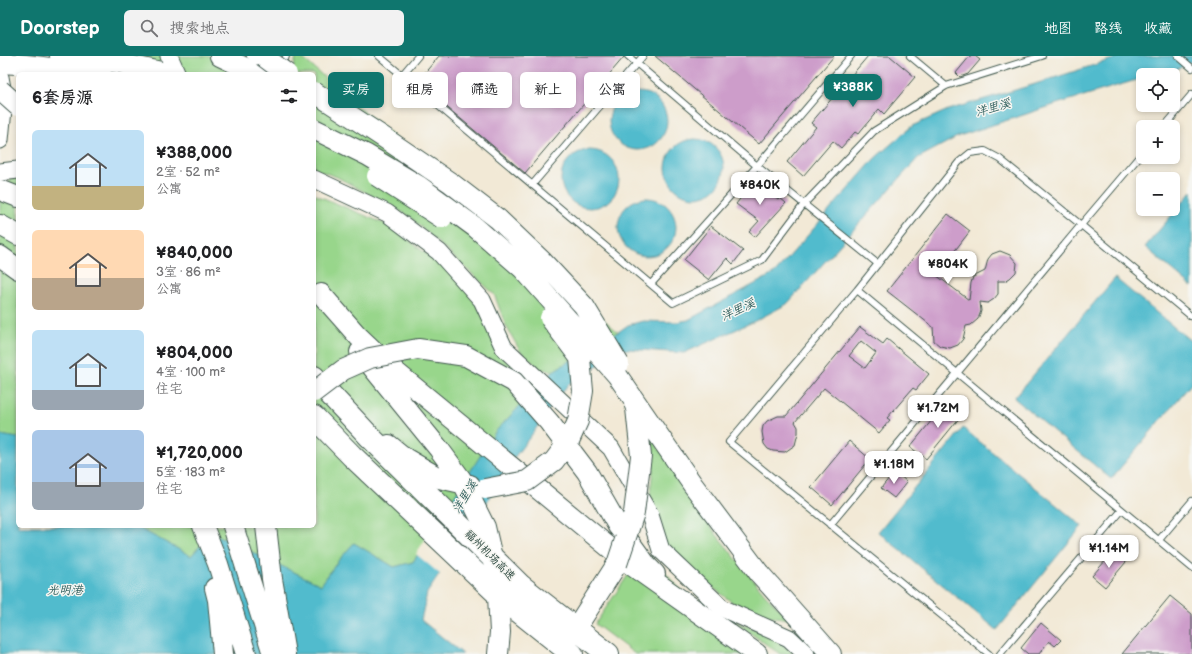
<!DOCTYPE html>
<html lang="zh">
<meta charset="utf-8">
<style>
body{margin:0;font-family:"Balsamiq Sans","LXGW WenKai TC",sans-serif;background:#f2f2f2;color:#202124;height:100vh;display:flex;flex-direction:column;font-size:15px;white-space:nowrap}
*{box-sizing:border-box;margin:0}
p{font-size:13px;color:#757577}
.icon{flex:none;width:22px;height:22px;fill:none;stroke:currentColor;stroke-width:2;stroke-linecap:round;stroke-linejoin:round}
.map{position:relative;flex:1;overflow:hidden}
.panel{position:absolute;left:16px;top:16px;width:300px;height:456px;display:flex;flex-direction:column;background:#fff;border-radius:6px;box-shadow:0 2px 6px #0003}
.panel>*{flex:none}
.hud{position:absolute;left:328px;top:16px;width:380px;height:36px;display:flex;gap:8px}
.fabs{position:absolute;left:1136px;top:12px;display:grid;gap:8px}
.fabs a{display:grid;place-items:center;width:44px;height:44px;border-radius:6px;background:#fff;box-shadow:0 2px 6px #0003;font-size:20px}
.price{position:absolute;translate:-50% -34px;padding:0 9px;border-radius:8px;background:#fff;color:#222;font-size:13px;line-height:26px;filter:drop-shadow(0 1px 2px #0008)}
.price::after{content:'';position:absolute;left:50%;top:24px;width:12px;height:9px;margin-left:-6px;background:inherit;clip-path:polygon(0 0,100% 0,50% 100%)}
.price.active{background:#0f766e;color:#fff}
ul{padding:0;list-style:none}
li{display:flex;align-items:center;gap:12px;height:100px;padding:0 16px}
li span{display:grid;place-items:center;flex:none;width:112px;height:80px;border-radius:6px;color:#555}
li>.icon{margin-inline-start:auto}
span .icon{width:48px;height:48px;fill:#fffc;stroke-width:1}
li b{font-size:17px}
h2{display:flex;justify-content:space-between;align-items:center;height:48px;padding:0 16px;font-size:17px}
.chip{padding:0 14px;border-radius:6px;background:#fff;box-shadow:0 2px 6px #0003;font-size:14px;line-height:36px}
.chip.active{background:#0f766e;color:#fff}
header{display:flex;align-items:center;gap:24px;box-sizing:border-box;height:56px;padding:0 20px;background:#0f766e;color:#fff}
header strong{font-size:19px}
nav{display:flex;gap:22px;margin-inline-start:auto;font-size:14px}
.search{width:280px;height:36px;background:#f2f2f2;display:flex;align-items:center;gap:10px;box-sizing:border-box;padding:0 14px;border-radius:6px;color:#757577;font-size:15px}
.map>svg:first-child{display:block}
.green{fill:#98d68b;stroke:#5c8a60}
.water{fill:#51bbcd;stroke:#387c80}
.pier{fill:#f2e9d6}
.building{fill:#cd9dca;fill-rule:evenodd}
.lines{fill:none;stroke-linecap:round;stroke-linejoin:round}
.service-casing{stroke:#3f574c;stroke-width:8}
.secondary-casing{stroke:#3f574c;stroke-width:19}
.trunk-casing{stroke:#3f574c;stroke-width:22}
.motorway-casing{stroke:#3f574c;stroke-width:24}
.service{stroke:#fff;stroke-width:6}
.secondary{stroke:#fff;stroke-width:17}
.trunk{stroke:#fff;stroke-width:20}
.motorway{stroke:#fff;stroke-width:22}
.trunk-bridge-casing{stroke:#3f574c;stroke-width:22;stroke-linecap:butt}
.trunk-bridge{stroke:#fff;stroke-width:20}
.labels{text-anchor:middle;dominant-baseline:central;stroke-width:3;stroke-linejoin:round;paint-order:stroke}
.street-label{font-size:11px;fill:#1f3d34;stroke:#f6f6f2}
.water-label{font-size:12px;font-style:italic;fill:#2c5c5a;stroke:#f6f6f2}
</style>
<header>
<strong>Doorstep</strong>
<div class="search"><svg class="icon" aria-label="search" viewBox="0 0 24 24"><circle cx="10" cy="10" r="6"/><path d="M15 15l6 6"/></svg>搜索地点</div>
<nav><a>地图</a><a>路线</a><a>收藏</a></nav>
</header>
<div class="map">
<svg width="1192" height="598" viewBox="0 0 1192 598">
<rect width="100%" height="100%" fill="#f6f6f2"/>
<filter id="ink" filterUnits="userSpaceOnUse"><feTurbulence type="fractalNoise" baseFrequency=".025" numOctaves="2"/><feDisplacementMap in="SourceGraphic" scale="8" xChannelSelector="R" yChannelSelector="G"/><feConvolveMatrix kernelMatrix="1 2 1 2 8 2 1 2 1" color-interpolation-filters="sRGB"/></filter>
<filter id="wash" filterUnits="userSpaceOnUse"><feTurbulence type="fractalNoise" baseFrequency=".012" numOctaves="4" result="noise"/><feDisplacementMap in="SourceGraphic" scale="16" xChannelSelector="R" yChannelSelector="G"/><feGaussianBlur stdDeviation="0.9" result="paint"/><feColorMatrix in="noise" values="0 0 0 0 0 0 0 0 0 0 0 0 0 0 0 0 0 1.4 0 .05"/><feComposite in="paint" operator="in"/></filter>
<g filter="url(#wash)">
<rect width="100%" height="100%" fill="#f2e9d6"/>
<path class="green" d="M27,0H224L245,18H34Z
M296,0H300L618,276L553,315L540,313L520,295L506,270L494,238L409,160L337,121L314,113V18H293Z
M12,121H18V382L0,379V141Z
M314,138L390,170L457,221L536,333L496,375L413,506L394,511L354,487L338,505L321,529L212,477L191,500L135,470H314Z
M649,377L716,478L764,537L789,563L768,560L733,547L700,522L664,487L648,453L653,414Z
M651,501L716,573L752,598H635L595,568L630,516Z
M733,565L772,579L794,598H780Z"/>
<path class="water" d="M1122,0H1192V5C1178,15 1160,19 1143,19V22L1060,47L959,80L918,102L787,248L755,265L684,297L627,293L619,295L567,330L547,356L533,377L507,411L483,453L427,537L421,564L463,598H0V379L18,382V470H135L191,500L212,477L321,529L338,505L354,487L394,511L413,506L496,375L553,315L618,276L628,269L643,265L677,266L688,264L775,217L875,102L912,70L948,54L1032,29Z
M609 65a29 29 0 1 1 58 0a29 29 0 1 1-58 0Z
M666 112a29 29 0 1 1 58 0a29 29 0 1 1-58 0Z
M561 123a29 29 0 1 1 58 0a29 29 0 1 1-58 0Z
M1192,135V231L1145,191Z
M618 171a29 29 0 1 1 58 0a29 29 0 1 1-58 0Z
M1115,222L1192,286V327L1111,423L1014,342Z
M963,372L1082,470L997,574L878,476Z"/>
<path class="pier" d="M450,444L475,468L441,519L416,498Z"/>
<g id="blocks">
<path class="building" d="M439,0H624V1L525,117L417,26Z
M655,0H834L759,88Z
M868,0H890L915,21L884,58L879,53L858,78L855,76L841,92L833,85L803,120L787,106L816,71L811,67Z
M970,0H975L980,4L968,18L960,21L956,17Z
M754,125L778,144L780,142L786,147L755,181L749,176L759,165L736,148Z
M948,158L970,175L936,219L969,244L971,227L973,221L985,215L988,203L992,198L1000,195L1010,199L1017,207L1016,216L1010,222L1005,225H998V238L994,243L988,247L980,246L981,255L978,263L971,269L966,270L963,283L958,289L950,292L940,290L934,285L933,271L887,235Z
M711,170L743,195L733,208L727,202L709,224L684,204Z
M860,271L883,288L887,283L929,318L916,334L913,332L887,362L890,364L879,377L824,332L795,366L798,371V377L795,389L785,396L773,395L768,393L764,388L762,376L763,370L767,365L778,360H786ZM861,285L876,297L865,312L849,300Z
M950,342L965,355L926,403L910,391Z
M849,385L870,403L832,449L811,431Z
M895,415L907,426L894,442L881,432Z
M1114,495L1126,506L1105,531L1092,520Z
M1170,540L1192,558V598H1122Z
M1041,567L1061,584L1055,590L1049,585L1039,598H1028L1021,592Z"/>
</g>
</g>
<g filter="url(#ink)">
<use href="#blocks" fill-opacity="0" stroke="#3f574c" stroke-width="1"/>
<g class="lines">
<g class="service-casing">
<path id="service" d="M250,0L260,7
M379,0L673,247L762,204L804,148L874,75L946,30L1042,0
M628,0L757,110L878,208
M910,0L946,30
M1178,0L1192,12
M283,11L286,0
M402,19L418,0
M1164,71L1192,38
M532,129L643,0
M651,228L757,110L851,0
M857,234L1192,512
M830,469L1081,169L1192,261
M1159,484L1192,445
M989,598L729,386L857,234L959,106L970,97L985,95L1000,103L1081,169L1143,96
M1000,598L1122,454"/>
</g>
<g class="secondary-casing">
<path id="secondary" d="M169,0L177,18
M0,21L4,43L0,84
M0,116L18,114
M314,123L387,157L439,196L482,244L504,292L611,392L650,459L661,494L722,552L789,582L806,598"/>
</g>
<g class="trunk-casing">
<path id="trunk" d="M72,0L119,7L171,18
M220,0L258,18
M0,7L17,8L101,18
M0,134L18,141
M0,169L18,179
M0,200L18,213
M321,238L358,280L397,317L627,506L757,598
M360,296L439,393L461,423L485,471L497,523L500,576L498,598
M389,389L405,402L439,422L470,429
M203,470L218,508L246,598
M233,470L273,598
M266,470L272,523L285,598
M618,470L647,510L655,518
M759,517L831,598
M215,532L218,544L223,598
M567,586L617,508"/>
</g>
<g class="motorway-casing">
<path id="motorway" d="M61,0L70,18
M87,0L97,18
M314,321L370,381L521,530L608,598
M314,361L352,400L502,542L572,598"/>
</g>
<use href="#service" class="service"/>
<use href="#secondary" class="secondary"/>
<use href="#trunk" class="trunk"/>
<use href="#motorway" class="motorway"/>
<g class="trunk-bridge-casing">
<path id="trunk-bridge" d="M263,0L287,18
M0,34L18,50
M314,36L383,81L451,127L498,163L542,205L584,250L619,308
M314,73L367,99L419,130L475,171L523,213L617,319L693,429L759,517
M377,120L442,162
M314,336L343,314L370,302L418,293L466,300L514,326L549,366L587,416L618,470
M485,433L527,425L554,405L569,385L578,365L583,335L580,302L550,262
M617,508L634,457L641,400L636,352L634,347"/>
</g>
<use href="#trunk-bridge" class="trunk-bridge"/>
</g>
</g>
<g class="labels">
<g class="street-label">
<text transform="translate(490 499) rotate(45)">福州机场高速</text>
</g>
<g class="water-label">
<text transform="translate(993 52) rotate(-16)">洋里溪</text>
<text transform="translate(738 254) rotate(-25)">洋里溪</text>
<text transform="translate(465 441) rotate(-58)">洋里溪</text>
<text x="65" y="534">光明港</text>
</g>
</g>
</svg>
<div class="fabs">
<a><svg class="icon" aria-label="locate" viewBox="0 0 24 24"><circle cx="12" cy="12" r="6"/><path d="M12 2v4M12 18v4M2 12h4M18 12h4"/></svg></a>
<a>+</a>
<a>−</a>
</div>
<b class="price active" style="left:853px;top:52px">¥388K</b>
<b class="price" style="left:760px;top:150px">¥840K</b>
<b class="price" style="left:948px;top:229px">¥804K</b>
<b class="price" style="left:938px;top:373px">¥1.72M</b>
<b class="price" style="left:894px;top:429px">¥1.18M</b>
<b class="price" style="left:1109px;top:513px">¥1.14M</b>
<div class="hud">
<a class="chip active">买房</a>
<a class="chip">租房</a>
<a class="chip">筛选</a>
<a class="chip">新上</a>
<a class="chip">公寓</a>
</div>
<section class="panel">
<h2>6套房源<svg class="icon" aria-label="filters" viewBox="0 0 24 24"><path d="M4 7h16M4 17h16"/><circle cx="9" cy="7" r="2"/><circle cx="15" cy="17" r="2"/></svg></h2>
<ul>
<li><span style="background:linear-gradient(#bfe0f5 70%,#c2b280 0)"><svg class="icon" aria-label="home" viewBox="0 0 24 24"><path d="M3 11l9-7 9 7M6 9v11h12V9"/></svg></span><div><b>¥388,000</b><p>2室 · 52 m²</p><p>公寓</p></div></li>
<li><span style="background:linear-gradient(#ffd9b3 60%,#b9a48a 0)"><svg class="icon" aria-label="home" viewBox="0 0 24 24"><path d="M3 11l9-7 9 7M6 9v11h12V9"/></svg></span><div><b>¥840,000</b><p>3室 · 86 m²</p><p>公寓</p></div></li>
<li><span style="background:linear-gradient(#bfe0f5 75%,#9aa5b1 0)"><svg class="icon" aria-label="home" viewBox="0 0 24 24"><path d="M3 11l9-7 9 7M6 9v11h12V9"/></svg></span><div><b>¥804,000</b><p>4室 · 100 m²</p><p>住宅</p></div></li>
<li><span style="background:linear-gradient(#a9c7e8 65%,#9aa5b1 0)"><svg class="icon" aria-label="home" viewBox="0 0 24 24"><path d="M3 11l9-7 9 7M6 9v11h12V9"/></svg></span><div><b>¥1,720,000</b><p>5室 · 183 m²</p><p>住宅</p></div></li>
</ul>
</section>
</div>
